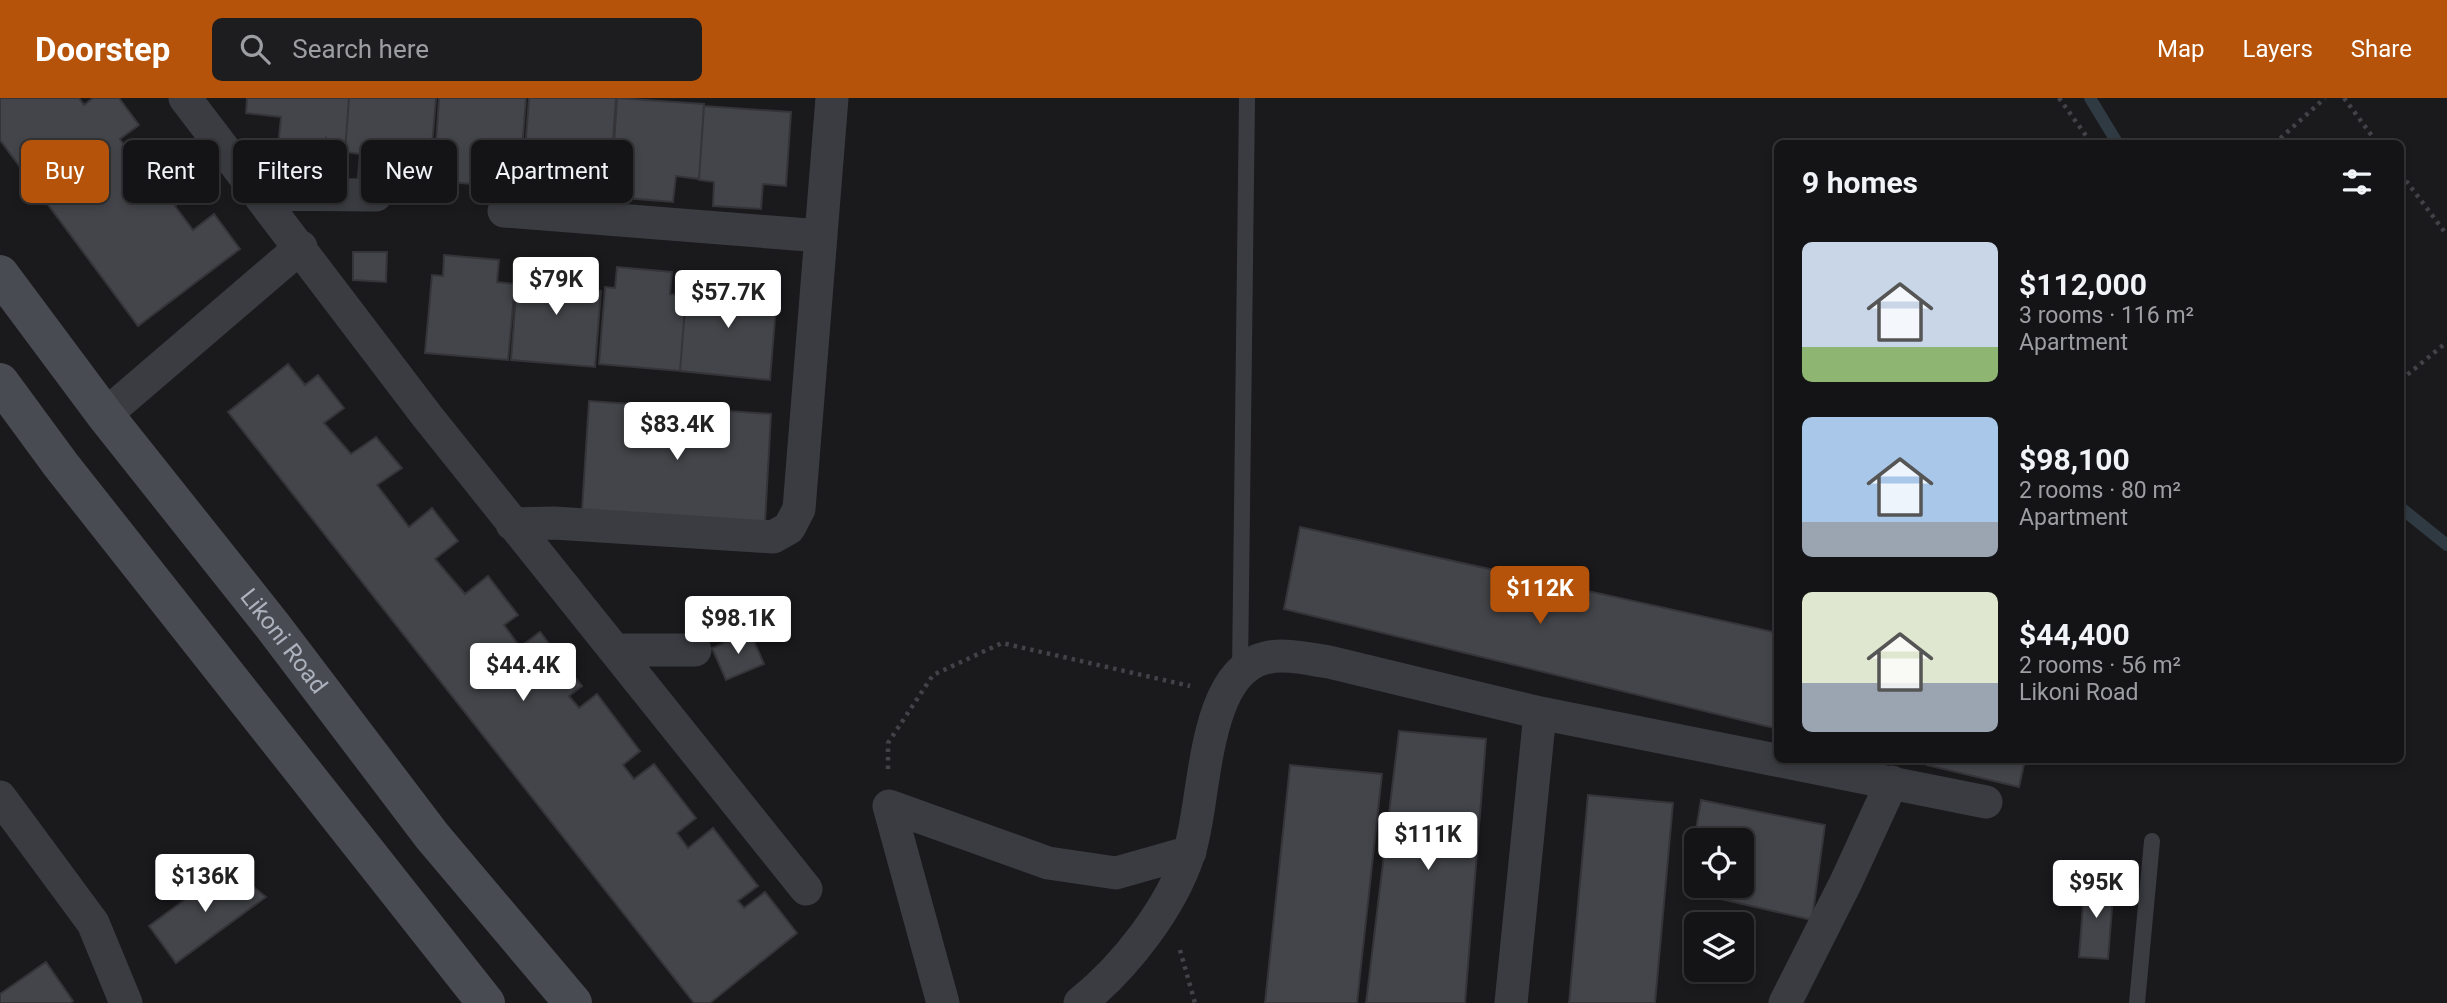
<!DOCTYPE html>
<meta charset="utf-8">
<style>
body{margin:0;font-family:Roboto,sans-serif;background:#1d1d1f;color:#f1f3f6;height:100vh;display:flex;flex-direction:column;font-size:26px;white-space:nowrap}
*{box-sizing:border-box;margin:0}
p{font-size:23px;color:#9d9ea1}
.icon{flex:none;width:38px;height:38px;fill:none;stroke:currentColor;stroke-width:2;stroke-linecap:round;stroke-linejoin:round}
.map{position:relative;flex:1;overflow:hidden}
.details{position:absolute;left:1774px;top:42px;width:630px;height:623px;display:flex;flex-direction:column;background:#141416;border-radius:10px;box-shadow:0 4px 10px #0003,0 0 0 2px #333335}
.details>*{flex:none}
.banner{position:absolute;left:21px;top:42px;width:665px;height:63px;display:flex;gap:14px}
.fabs{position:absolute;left:1684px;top:730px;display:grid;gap:14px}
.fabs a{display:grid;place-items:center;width:70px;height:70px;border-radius:10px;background:#141416;box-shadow:0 4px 10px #0003,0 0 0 2px #333335;font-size:35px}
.price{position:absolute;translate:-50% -60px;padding:0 16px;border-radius:7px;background:#fff;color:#222;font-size:23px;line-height:46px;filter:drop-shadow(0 2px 4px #0008)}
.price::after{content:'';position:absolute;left:50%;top:42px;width:21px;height:16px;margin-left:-10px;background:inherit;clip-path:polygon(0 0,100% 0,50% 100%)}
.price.selected{background:#b45309;color:#fff}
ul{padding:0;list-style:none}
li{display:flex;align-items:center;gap:21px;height:175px;padding:0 28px}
li span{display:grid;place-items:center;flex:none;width:196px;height:140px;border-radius:10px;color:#555}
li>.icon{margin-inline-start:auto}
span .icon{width:84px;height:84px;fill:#fffc;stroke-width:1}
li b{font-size:30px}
h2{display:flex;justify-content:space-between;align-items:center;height:84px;padding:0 28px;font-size:30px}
.tag{padding:0 24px;border-radius:10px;background:#141416;box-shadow:0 4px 10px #0003,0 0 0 2px #333335;font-size:24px;line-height:63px}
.tag.selected{background:#b45309;color:#fff}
header{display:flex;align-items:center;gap:42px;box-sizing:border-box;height:98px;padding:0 35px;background:#b45309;color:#fff}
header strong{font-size:33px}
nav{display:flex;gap:38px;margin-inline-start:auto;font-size:24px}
.search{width:490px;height:63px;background:#1d1d1f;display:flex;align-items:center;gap:18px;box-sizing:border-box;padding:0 24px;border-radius:10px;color:#9d9ea1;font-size:26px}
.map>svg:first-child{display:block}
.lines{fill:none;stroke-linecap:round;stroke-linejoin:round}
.stream{stroke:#2f3a42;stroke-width:12}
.building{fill:#44454a;stroke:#343439;stroke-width:2;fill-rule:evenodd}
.path{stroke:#414349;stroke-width:4.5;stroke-dasharray:3.5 5;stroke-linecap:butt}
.lane{stroke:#3b3c42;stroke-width:16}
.street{stroke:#3b3c42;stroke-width:33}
.secondary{stroke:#494b52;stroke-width:38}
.labels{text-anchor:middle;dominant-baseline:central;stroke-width:5;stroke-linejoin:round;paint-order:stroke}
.street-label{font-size:24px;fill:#acb2bd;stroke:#151518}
</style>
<header>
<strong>Doorstep</strong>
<div class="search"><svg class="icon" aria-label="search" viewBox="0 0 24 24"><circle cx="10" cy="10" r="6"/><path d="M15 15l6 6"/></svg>Search here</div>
<nav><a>Map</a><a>Layers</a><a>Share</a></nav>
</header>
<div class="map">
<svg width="2447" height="905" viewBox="0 0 2447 905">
<rect width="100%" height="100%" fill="#1a1a1d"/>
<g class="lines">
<path class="stream" d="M2090,0L2118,46
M2401,410L2447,447"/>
</g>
<path class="building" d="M0,0H79L84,7L93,0H119L139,27L120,41L138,67L160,50L193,95L175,108L193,132L214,116L240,151L138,228L0,42Z
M247,0H349L345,54L326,40V67L301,76L304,51L278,49L281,19L246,15Z
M349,0H436L431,60L409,58L407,83L358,79L360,56L345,54Z
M439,0H526L521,65L498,64L497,88L448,84L450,61L435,60Z
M529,0H616L611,73L588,71L586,96L537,92L539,69L524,67Z
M617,0L704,6L699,81L676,78L673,104L625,100L627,76L612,75Z
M704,8L791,14L786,88L763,86L761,111L713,108L714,84L699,82Z
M353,154H387L386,184L353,182Z
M444,157L499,162L497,184L515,186L508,262L425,255L432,177L443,178Z
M530,164L584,169L583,191L601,193L595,269L511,262L517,184H528Z
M617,169L672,174L670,196L686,197L680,273L599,266L605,189L615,190Z
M705,176L756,180L754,206L776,208L770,282L680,273L686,197H703Z
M288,266L305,287L318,277L344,310L324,325L351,356L376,339L402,370L377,387L409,429L432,410L458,443L435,461L465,496L488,478L518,517L504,527L520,549L540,534L582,588L569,598L579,610L597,596L640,653L623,667L634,681L654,666L696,720L677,735L688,750L713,730L758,788L738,803L744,810L765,794L797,835L710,905H694L228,314Z
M589,303L771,316L765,425L582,412Z
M1300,429L1778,535V631L1284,511Z
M750,534L764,566L726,582L712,550Z
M1399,633L1486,641L1465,905H1366Z
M1929,662H2025L2019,689L1927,667Z
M1290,667L1382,676L1357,905H1265Z
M1588,697L1673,705L1655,905H1569Z
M1701,702L1825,727L1812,822L1686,793ZM1696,742H1741V788H1696Z
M229,769L266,799L176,865L149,828Z
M2085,782L2114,785L2108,861L2079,859Z
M46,864L73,903L70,905H0V896Z"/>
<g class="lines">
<path class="path" d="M2059,0L2092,46
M2344,0L2378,46
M2274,46L2325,0
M2401,76L2447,137
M2401,282L2447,244
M888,671V645L933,577L1002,545L1190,588
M1180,852L1195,905"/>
<path class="lane" d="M1240,574L1247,0
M2137,905L2152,743"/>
<path class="street" d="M185,0L427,318L806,791
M259,96L376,97
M504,113L821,138
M105,317L301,149
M512,426L554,425L773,439L789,430L799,411L832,0
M615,552H695
M0,699L93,825L126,905
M889,708L1048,765L1116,775L1190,754
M889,708L943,905
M1080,905C1125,869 1171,810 1189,755C1206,706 1201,575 1265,560C1286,555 1308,561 1329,564L1540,615L1986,704
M1511,905L1540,615
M1785,905L1846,784L1892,684"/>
<g class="secondary">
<path id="s1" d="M0,176L105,317L272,527L432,738L573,905"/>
<path d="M0,284L61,367L486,905"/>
</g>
</g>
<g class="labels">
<g class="street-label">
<text stroke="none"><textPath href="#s1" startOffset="464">Likoni Road</textPath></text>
</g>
</g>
</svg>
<div class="fabs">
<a><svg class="icon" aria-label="locate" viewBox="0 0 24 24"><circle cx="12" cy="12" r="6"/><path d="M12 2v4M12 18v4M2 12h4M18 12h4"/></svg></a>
<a><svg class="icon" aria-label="layers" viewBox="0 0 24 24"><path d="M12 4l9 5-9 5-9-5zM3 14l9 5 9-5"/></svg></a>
</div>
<b class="price" style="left:556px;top:219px">$79K</b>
<b class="price" style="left:728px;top:232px">$57.7K</b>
<b class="price" style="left:677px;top:364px">$83.4K</b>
<b class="price selected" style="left:1540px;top:528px">$112K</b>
<b class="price" style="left:738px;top:558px">$98.1K</b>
<b class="price" style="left:523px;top:605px">$44.4K</b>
<b class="price" style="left:1428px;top:774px">$111K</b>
<b class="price" style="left:205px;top:816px">$136K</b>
<b class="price" style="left:2096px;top:822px">$95K</b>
<div class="banner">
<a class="tag selected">Buy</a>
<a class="tag">Rent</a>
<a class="tag">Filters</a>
<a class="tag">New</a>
<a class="tag">Apartment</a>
</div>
<section class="details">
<h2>9 homes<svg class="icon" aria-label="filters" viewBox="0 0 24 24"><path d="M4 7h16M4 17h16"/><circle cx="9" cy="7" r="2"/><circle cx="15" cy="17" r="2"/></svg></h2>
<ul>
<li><span style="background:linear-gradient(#c9d6e8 75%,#8fb573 0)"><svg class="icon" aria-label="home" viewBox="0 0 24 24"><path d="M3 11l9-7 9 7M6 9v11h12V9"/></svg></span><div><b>$112,000</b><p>3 rooms · 116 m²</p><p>Apartment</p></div></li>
<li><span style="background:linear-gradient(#a9c7e8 75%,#9aa5b1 0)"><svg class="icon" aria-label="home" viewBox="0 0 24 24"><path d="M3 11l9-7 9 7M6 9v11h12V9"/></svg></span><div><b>$98,100</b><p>2 rooms · 80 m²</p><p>Apartment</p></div></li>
<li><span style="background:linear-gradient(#dfe7d0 65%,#9aa5b1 0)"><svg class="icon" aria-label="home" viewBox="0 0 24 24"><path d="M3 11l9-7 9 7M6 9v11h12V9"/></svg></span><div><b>$44,400</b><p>2 rooms · 56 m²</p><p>Likoni Road</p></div></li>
</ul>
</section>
</div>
